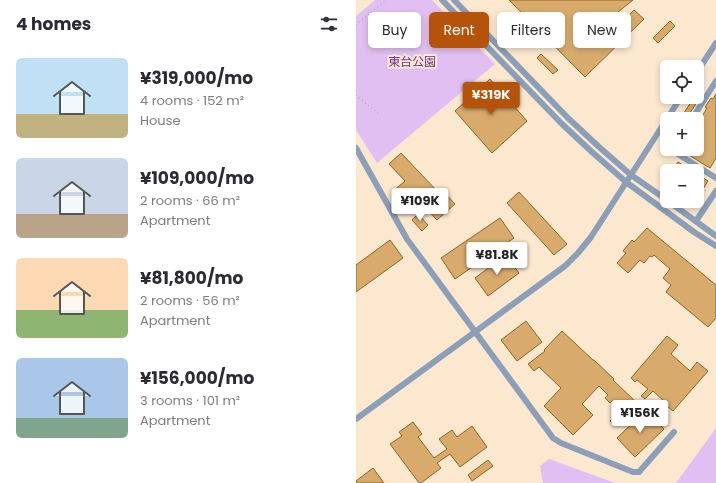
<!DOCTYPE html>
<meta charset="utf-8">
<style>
body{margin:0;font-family:Poppins,"Noto Sans JP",sans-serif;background:#f7f7f7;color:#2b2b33;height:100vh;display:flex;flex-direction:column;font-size:15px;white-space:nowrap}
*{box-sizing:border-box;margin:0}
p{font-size:13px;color:#7c7c81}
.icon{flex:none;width:22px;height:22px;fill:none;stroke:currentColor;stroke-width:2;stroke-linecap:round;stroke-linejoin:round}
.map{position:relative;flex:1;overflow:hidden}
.details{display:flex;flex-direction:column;background:#fff;width:356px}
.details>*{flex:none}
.banner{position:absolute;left:12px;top:12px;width:288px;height:36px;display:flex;gap:8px}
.controls{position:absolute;left:304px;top:60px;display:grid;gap:8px}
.controls a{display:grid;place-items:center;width:44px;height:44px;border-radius:6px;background:#fff;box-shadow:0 2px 6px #0003;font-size:20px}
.price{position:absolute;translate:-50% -34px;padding:0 9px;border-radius:4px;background:#fff;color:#222;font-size:13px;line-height:26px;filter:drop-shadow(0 1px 2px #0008)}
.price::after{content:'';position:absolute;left:50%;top:24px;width:12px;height:9px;margin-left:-6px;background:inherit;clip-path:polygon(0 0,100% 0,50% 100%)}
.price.selected{background:#b45309;color:#fff}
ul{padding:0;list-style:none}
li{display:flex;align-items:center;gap:12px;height:100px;padding:0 16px}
li span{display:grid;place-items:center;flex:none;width:112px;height:80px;border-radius:6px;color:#555}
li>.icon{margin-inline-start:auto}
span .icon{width:48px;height:48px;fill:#fffc;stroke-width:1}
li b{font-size:17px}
h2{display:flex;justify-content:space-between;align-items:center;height:48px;padding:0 16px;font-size:17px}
.pill{padding:0 14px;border-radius:6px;background:#fff;box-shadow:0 2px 6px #0003;font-size:14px;line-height:36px}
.pill.selected{background:#b45309;color:#fff}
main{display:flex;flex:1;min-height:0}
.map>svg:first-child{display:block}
.green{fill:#e2bff2}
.building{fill:#d8ab6c;stroke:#8d6421}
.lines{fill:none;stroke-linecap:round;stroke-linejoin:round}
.path{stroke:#af9c82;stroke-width:1;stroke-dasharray:1 3;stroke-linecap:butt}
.minor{stroke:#8c9fb9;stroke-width:6}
.labels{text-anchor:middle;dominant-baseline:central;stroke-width:4;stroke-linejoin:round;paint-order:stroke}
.park-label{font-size:12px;fill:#72318b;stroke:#fbe8cf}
</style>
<main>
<section class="details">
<h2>4 homes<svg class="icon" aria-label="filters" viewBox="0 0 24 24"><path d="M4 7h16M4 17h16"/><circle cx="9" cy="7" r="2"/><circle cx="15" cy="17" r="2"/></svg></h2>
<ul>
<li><span style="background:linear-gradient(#bfe0f5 70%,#c2b280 0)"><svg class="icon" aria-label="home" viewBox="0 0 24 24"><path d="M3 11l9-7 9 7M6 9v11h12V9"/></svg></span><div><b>¥319,000/mo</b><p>4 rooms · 152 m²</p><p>House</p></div></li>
<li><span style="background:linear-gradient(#c9d6e8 70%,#b9a48a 0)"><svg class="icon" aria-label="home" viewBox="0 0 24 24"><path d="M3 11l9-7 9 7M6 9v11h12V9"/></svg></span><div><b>¥109,000/mo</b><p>2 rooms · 66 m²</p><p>Apartment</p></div></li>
<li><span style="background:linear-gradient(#ffd9b3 65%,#8fb573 0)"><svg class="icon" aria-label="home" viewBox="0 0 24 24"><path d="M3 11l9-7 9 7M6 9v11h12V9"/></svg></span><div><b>¥81,800/mo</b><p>2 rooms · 56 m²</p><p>Apartment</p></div></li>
<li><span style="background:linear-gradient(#a9c7e8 75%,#7fa58c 0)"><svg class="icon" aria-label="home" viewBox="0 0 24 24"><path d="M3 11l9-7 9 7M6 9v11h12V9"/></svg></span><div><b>¥156,000/mo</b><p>3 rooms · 101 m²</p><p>Apartment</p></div></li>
</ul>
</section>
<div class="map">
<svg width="360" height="483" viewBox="0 0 360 483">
<rect width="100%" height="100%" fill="#fbe8cf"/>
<path class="green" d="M19,0H76L139,64L21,163L0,130V16Z
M360,428V483H320Z
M193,459L259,483H187L184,466Z"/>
<path class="building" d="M153,0H277L262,12L269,19L278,10L288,19L229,77Z
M314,21L319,26L302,43L297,38Z
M185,54L202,70L197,74L181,58Z
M134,79L171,121L136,153L99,111Z
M341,89L347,93L330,119H324L337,99L333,97H341Z
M360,94V158L354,168L323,149H341V125L351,108L349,107L355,98L357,99Z
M45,153L81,191L84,188L99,204L81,220L62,200L60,201L52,193L44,200L37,191L49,181L33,164Z
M322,162L336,171H316Z
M341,174L352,181L341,199Z
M163,192L211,244L198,255L151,203Z
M62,214L72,225L66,231L56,220Z
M144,218L158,238L99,279L85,258Z
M291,228L360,285V318L352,327L310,292L315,285L307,278L314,269L298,255L296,257L294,256L288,263L284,260L272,273L261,263L270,253L267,251L276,240L278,242Z
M34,240L47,258L0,292V265Z
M150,255L163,273L132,296L119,278Z
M170,321L186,342L161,361L145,340Z
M206,331L237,360H238L258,379L257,380L281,403L259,426L254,421L259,416L257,414L264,407L257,400L254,403L249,398L252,395L243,386L226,404L237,415L217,435L188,406L205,388L183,367L178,371L172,364L189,351L188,350Z
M311,336L322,345L315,354L334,371L341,362L352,371L317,411L306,402L308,401L297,391L289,399L285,396L292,389L281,380L279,382L275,378Z
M290,410L308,429L279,457L261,438Z
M57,422L66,434L62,437L78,458L91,449L83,439L96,430L101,437L116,426L131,447L104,467L94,454L81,463L85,468L65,483H63L34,444L46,436L43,432Z
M132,460L137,466L116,481L112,475Z
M17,468L28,483H0V481Z"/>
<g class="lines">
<path class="path" d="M0,25L30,0
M0,95L24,115
M346,200L344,199L356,181"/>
<path class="minor" d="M86,0L206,124L236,152L270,182L338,232L360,246
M98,0L212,118L242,146L275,175L311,200
M341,72L360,43
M336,119L360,81
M0,148L51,239L197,438L205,443L277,472H283L318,432
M318,149L317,151L360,178
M312,201L360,236
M340,221L360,191
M0,419L209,266L222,253L235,237L325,97"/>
</g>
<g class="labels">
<g class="park-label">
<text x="56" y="61">東台公園</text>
</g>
</g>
</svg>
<div class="controls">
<a><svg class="icon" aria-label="locate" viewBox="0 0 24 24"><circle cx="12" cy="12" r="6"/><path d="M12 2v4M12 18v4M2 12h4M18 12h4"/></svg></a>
<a>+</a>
<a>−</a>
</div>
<b class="price selected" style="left:135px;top:116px">¥319K</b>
<b class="price" style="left:64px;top:222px">¥109K</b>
<b class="price" style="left:141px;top:276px">¥81.8K</b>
<b class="price" style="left:284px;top:434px">¥156K</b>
<div class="banner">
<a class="pill">Buy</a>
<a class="pill selected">Rent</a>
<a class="pill">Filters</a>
<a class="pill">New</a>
</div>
</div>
</main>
